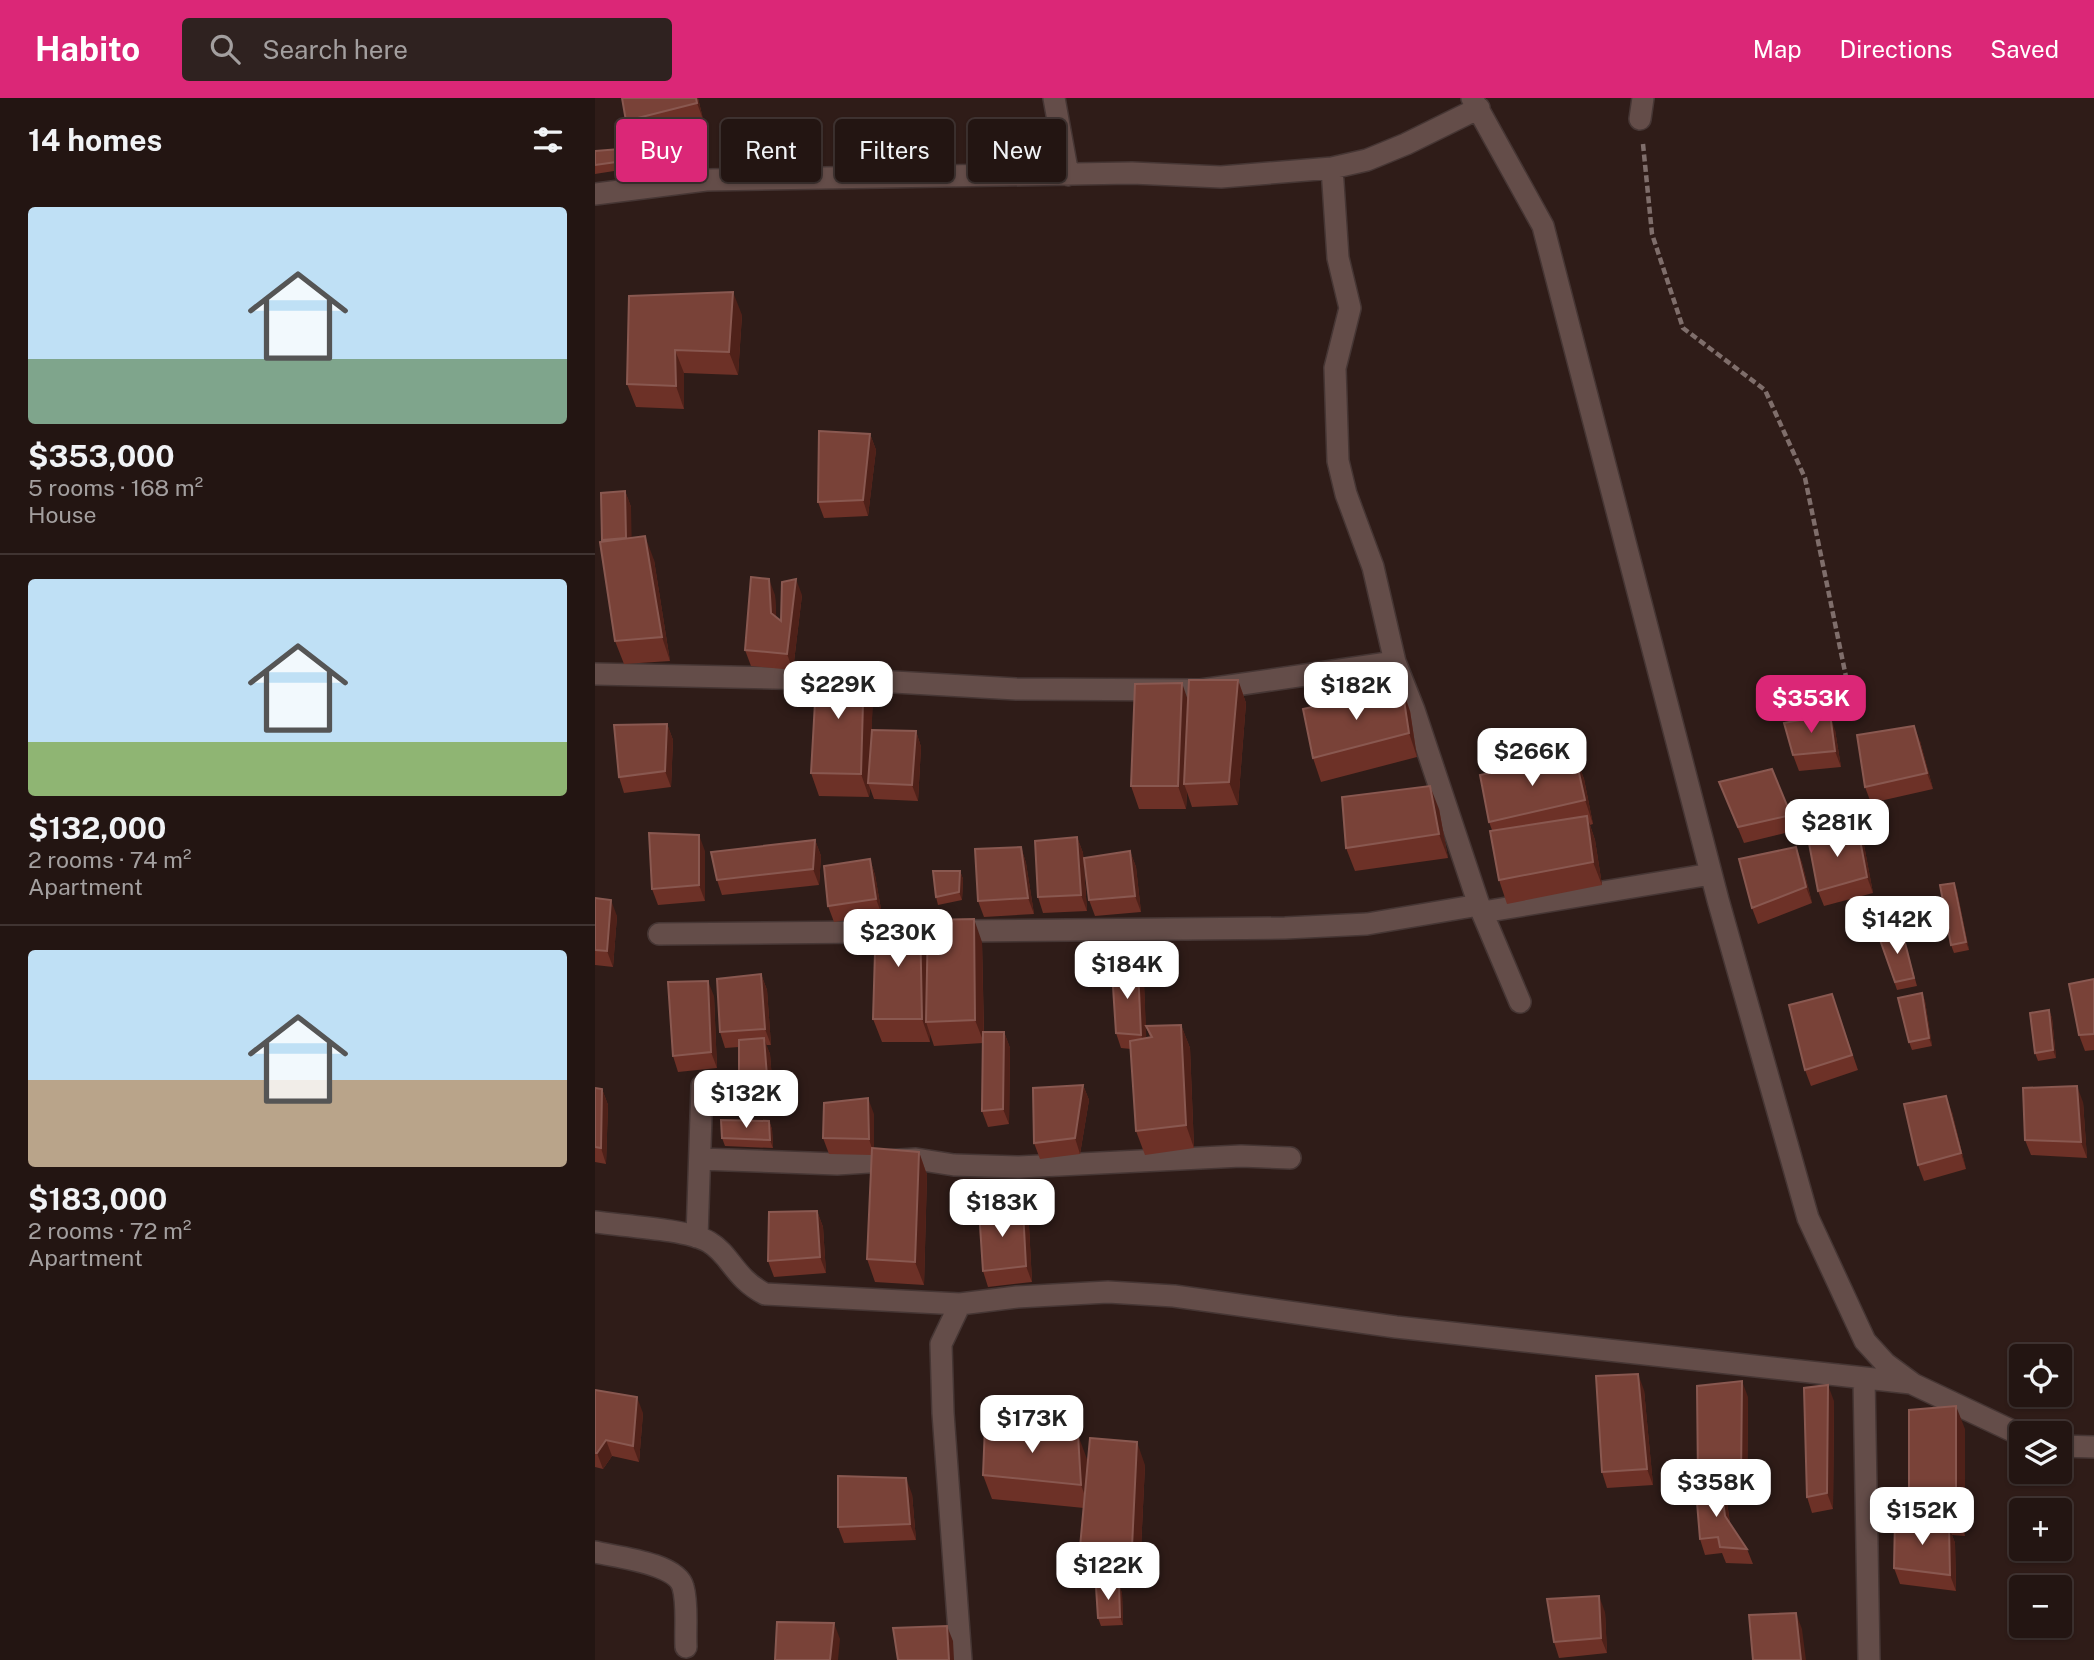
<!DOCTYPE html>
<meta charset="utf-8">
<style>
body{margin:0;font-family:"Public Sans",sans-serif;background:#2f2220;color:#f1f3f6;height:100vh;display:flex;flex-direction:column;font-size:26px;white-space:nowrap}
*{box-sizing:border-box;margin:0}
p{font-size:23px;color:#a39f9f}
.icon{flex:none;width:38px;height:38px;fill:none;stroke:currentColor;stroke-width:2;stroke-linecap:round;stroke-linejoin:round}
.map{position:relative;flex:1;overflow:hidden}
.drawer{display:flex;flex-direction:column;background:#231512;width:595px}
.drawer>*{flex:none}
.banner{position:absolute;left:21px;top:21px;width:665px;height:63px;display:flex;gap:14px}
.fabs{position:absolute;left:1414px;top:1246px;display:grid;gap:14px}
.fabs a{display:grid;place-items:center;width:63px;height:63px;border-radius:7px;background:#231512;box-shadow:0 2px 5px #0004,0 0 0 2px #403432;font-size:35px}
.price{position:absolute;translate:-50% -60px;padding:0 16px;border-radius:14px;background:#fff;color:#222;font-size:23px;line-height:46px;filter:drop-shadow(0 2px 4px #0008)}
.price::after{content:'';position:absolute;left:50%;top:42px;width:21px;height:16px;margin-left:-10px;background:inherit;clip-path:polygon(0 0,100% 0,50% 100%)}
.price.selected{background:#db2777;color:#fff}
ul{padding:0;list-style:none}
li{display:grid;align-content:center;gap:14px;height:371px;padding:0 28px}
li+li{border-top:2px solid #403432}
li span{display:grid;place-items:center;height:217px;border-radius:7px;color:#555}
li>.icon{margin-inline-start:auto}
span .icon{width:126px;height:126px;fill:#fffc;stroke-width:1}
li b{font-size:30px}
h2{display:flex;justify-content:space-between;align-items:center;height:84px;padding:0 28px;font-size:30px}
.pill{padding:0 24px;border-radius:7px;background:#231512;box-shadow:0 2px 5px #0004,0 0 0 2px #403432;font-size:24px;line-height:63px}
.pill.selected{background:#db2777;color:#fff}
header{display:flex;align-items:center;gap:42px;box-sizing:border-box;height:98px;padding:0 35px;background:#db2777;color:#fff}
header strong{font-size:33px}
nav{display:flex;gap:38px;margin-inline-start:auto;font-size:24px}
.search{width:490px;height:63px;background:#2f2220;display:flex;align-items:center;gap:18px;box-sizing:border-box;padding:0 24px;border-radius:7px;color:#a39f9f;font-size:26px}
main{display:flex;flex:1;min-height:0}
.map>svg:first-child{display:block}
.lines{fill:none;stroke-linecap:round;stroke-linejoin:round}
.minor-casing{stroke:#463634;stroke-width:24}
.path{stroke:#7f6e6b;stroke-width:4.5;stroke-dasharray:7 3.5;stroke-linecap:butt}
.minor{stroke:#644d49;stroke-width:21}
.wall{fill:#6d3127}
.shaded-wall{fill:#4f2119}
.building{fill:#794238;stroke:#895850;stroke-width:2}
</style>
<header>
<strong>Habito</strong>
<div class="search"><svg class="icon" aria-label="search" viewBox="0 0 24 24"><circle cx="10" cy="10" r="6"/><path d="M15 15l6 6"/></svg>Search here</div>
<nav><a>Map</a><a>Directions</a><a>Saved</a></nav>
</header>
<main>
<section class="drawer">
<h2>14 homes<svg class="icon" aria-label="filters" viewBox="0 0 24 24"><path d="M4 7h16M4 17h16"/><circle cx="9" cy="7" r="2"/><circle cx="15" cy="17" r="2"/></svg></h2>
<ul>
<li><span style="background:linear-gradient(#bfe0f5 70%,#7fa58c 0)"><svg class="icon" aria-label="home" viewBox="0 0 24 24"><path d="M3 11l9-7 9 7M6 9v11h12V9"/></svg></span><div><b>$353,000</b><p>5 rooms · 168 m²</p><p>House</p></div></li>
<li><span style="background:linear-gradient(#bfe0f5 75%,#8fb573 0)"><svg class="icon" aria-label="home" viewBox="0 0 24 24"><path d="M3 11l9-7 9 7M6 9v11h12V9"/></svg></span><div><b>$132,000</b><p>2 rooms · 74 m²</p><p>Apartment</p></div></li>
<li><span style="background:linear-gradient(#bfe0f5 60%,#b9a48a 0)"><svg class="icon" aria-label="home" viewBox="0 0 24 24"><path d="M3 11l9-7 9 7M6 9v11h12V9"/></svg></span><div><b>$183,000</b><p>2 rooms · 72 m²</p><p>Apartment</p></div></li>
</ul>
</section>
<div class="map">
<svg width="1499" height="1562" viewBox="0 0 1499 1562">
<rect width="100%" height="100%" fill="#2f1c18"/>
<g class="lines">
<g class="minor-casing">
<path id="minor" d="M459,0L473,77
M877,0L948,128L1123,802L1213,1120L1270,1243L1291,1266L1318,1286L1426,1337
M1045,21L1048,0
M737,70L743,160L755,210L740,270L743,363L751,396L778,469L800,564L819,612L884,807L925,904
M0,96L111,82L537,75L626,79L737,70L772,62L811,46L884,10
M0,576L264,582L421,591L606,592L800,564
M888,814L1116,776
M64,836L690,830L772,826L884,807
M105,1061L242,1066L321,1061L359,1067L424,1069L646,1058L695,1060
M0,1124C28,1128 92,1131 114,1144C136,1157 139,1180 170,1196L365,1206L422,1199L513,1194L579,1198L801,1229L1316,1285
M102,1139L107,988
M365,1206L346,1246L348,1315L366,1562
M1269,1280L1274,1562
M1465,1348L1499,1349
M0,1454C21,1459 82,1465 88,1489C93,1506 90,1530 91,1549"/>
</g>
<path class="path" d="M1048,46L1057,136L1088,230L1170,292L1210,380L1256,603"/>
<use href="#minor" class="minor"/>
</g>
<path class="wall" d="M103,0L108,21L36,39L31,23Z
M37,50L39,58L38,70L0,76V53Z
M34,198L147,217L143,277L89,275V311L41,309L32,286Z
M275,336L281,352L273,418L229,420L223,404Z
M30,393L36,409V440L59,462L75,563L29,566L20,543L7,442Z
M180,497L181,519L186,523L207,497L198,572L156,568L150,552Z
M269,569L278,593L276,647L321,633L326,649L323,703L279,701L275,690L274,699L224,698L216,675Z
M643,582L651,605L643,707L597,709L592,694L591,711H544L536,688L593,602Z
M815,613L822,659L726,684L718,660Z
M72,626L78,642L76,689L29,695L24,679Z
M1240,632L1246,669L1204,673L1198,657Z
M1325,643L1338,691L1276,705L1270,689Z
M980,657L989,681L998,726L995,727L1000,742L1007,787L912,806L904,782L897,732L894,724Z
M1124,684L1196,717L1202,732L1149,745Z
M844,711L853,760L760,773L751,750Z
M482,739L488,755L492,813L448,815L443,799Z
M220,742L226,758L224,787L127,797L122,782Z
M1269,747L1278,795L1229,808L1223,793Z
M426,749L431,765L439,816L389,819L383,803Z
M1201,749L1207,765L1217,805L1163,826L1157,810Z
M110,753V803L63,807L57,791Z
M535,753L541,769L546,814L500,818L494,802Z
M275,761L280,777L287,817L239,824L233,808Z
M365,773L368,781L367,802L343,807L341,799Z
M1359,785L1362,793L1374,852L1359,855L1356,847Z
M0,800L22,818L18,869L0,867Z
M325,819L333,840L387,844L389,934H409L415,950L414,1026L393,1029L387,1013L388,945L339,948L335,936V944H287L278,921Z
M1307,833L1322,888L1302,892L1284,839Z
M543,870L549,885L551,940L555,939L551,928L586,927L595,950L599,1050L550,1057L541,1033L536,951L526,950L521,935Z
M166,876L172,892L176,947H171L175,956L179,1007L150,1008L144,992V949L130,950L125,934Z
M1499,881V952L1490,953L1484,937Z
M1327,895L1330,903L1337,948L1317,952L1314,944Z
M1237,896L1263,972L1216,988L1210,972Z
M119,898L122,970L83,974L78,958Z
M1454,912L1457,920L1461,960L1443,963L1440,955Z
M488,987L494,1002L485,1056L445,1061L439,1045Z
M0,990L7,991L13,1007L11,1066L0,1064Z
M1488,1004L1492,1060L1436,1057L1430,1042Z
M1357,1014L1371,1071L1329,1083L1323,1067Z
M279,1016V1050L324,1054L332,1077L329,1187L280,1184L272,1161L277,1057L234,1056L228,1040Z
M174,1023L177,1031L178,1050L130,1048L127,1040Z
M428,1112L434,1128L437,1184L393,1189L388,1173Z
M222,1113L228,1129L231,1175L179,1179L173,1163Z
M0,1292L48,1315L44,1364L17,1358L8,1371L0,1369Z
M1049,1292L1058,1387L1012,1390L1007,1374Z
M1153,1299L1152,1396L1129,1397L1132,1404L1135,1425L1152,1451L1158,1466L1131,1465L1127,1455L1110,1457L1105,1441L1106,1391L1103,1381Z
M1239,1303L1238,1411L1217,1415L1212,1399Z
M1370,1331V1438L1357,1437L1360,1445L1361,1493L1305,1486L1299,1470L1318,1424L1314,1412Z
M492,1361V1371L550,1367L545,1472L494,1473L485,1449L489,1410L397,1401L388,1377Z
M317,1396L321,1442L249,1445L243,1429Z
M524,1487L527,1495L528,1527L506,1528L503,1520Z
M1010,1514L1012,1555L964,1560L959,1544Z"/>
<path class="shaded-wall" d="M101,0H103L108,21L102,5Z
M37,50L39,58L38,70L35,62Z
M138,194L147,217L143,277L134,254Z
M80,252L89,275V311L81,288Z
M275,336L281,352L273,418L268,402Z
M30,393L36,409L37,456L31,440Z
M50,438L59,462L75,563L67,539Z
M174,481L180,497L182,531L176,515Z
M201,481L207,497L198,572L192,556Z
M269,569L278,593L275,685H273L275,690L274,699L266,676Z
M643,582L651,605L643,707L634,684Z
M587,585L595,608L589,686L592,694L591,711L583,688Z
M807,589L815,613L822,659L814,635Z
M1235,616L1240,632L1246,669L1240,653Z
M72,626L78,642L76,689L70,673Z
M1319,628L1325,643L1338,691L1332,675Z
M321,633L326,649L323,703L317,687Z
M980,657L989,681L998,726L990,702Z
M835,688L844,711L853,760L844,736Z
M992,718L1000,742L1007,787L998,764Z
M1263,731L1269,747L1278,795L1272,779Z
M104,737L110,753V803L104,787Z
M482,739L488,755L492,813L486,797Z
M220,742L226,758L224,787L218,771Z
M426,749L431,765L439,816L433,800Z
M1201,749L1207,765L1217,805L1211,789Z
M535,753L541,769L546,814L540,798Z
M275,761L280,777L287,817L281,801Z
M365,773L368,781L367,802L364,794Z
M1359,785L1362,793L1374,852L1371,844Z
M16,802L22,818L18,869L12,853Z
M325,819L334,842L331,924L335,936V944L327,921Z
M379,821L387,844L389,945L380,922Z
M543,870L549,885L552,953L546,937Z
M166,876L172,892L176,947L170,931Z
M113,883L119,898L122,970L116,954Z
M1327,895L1330,903L1337,948L1334,940Z
M1454,912L1457,920L1461,960L1458,952Z
M586,927L595,950L599,1050L591,1027Z
M409,934L415,950L414,1026L408,1011Z
M169,940L175,956L179,1007L173,991Z
M488,987L494,1002L485,1056L480,1040Z
M1482,988L1488,1004L1492,1060L1486,1044Z
M7,991L13,1007L11,1066L6,1050Z
M1351,998L1357,1014L1371,1071L1366,1055Z
M273,1000L279,1016V1057L274,1041Z
M174,1023L177,1031L178,1050L175,1042Z
M324,1054L332,1077L329,1187L320,1164Z
M428,1112L434,1128L437,1184L431,1168Z
M222,1113L228,1129L231,1175L225,1159Z
M1043,1276L1049,1292L1058,1387L1052,1371Z
M1147,1283L1153,1299L1152,1396L1146,1380Z
M1233,1287L1239,1303L1238,1411L1232,1395Z
M42,1299L48,1315L44,1364L38,1348Z
M1361,1308L1370,1331V1438L1361,1414Z
M483,1337L492,1361L495,1411L486,1387Z
M11,1342L17,1358L8,1371L2,1355Z
M542,1344L550,1367L545,1472L537,1449Z
M311,1380L317,1396L321,1442L315,1426Z
M1126,1388L1132,1404L1136,1434L1130,1418Z
M1354,1429L1360,1445L1361,1493L1355,1477Z
M524,1487L527,1495L528,1527L525,1519Z
M1004,1498L1010,1514L1012,1555L1006,1540Z
M1201,1515L1207,1531L1211,1562H1206Z
M239,1525L245,1541L243,1562H235Z
M352,1528L358,1543L359,1562H354Z"/>
<path class="building" d="M27,0H101L102,5L31,23Z
M37,50L35,62L0,67V53Z
M138,194L134,254L80,252L81,288L32,286L34,198Z
M224,333L275,336L268,402L223,404Z
M30,393L31,440L7,442L6,395Z
M50,438L67,539L20,543L5,444Z
M156,479L174,481L176,515L186,523L187,484L201,481L192,556L150,552Z
M222,569H269L266,676L216,675Z
M594,582H643L634,684L589,686Z
M587,585L583,688H536L540,586Z
M807,589L814,635L718,660L708,611Z
M1235,616L1240,653L1198,657L1189,625Z
M72,626L70,673L24,679L19,627Z
M1319,628L1332,675L1270,689L1262,637Z
M277,632L321,633L317,687L273,685Z
M980,657L990,702L894,724L885,677Z
M1177,671L1196,717L1143,729L1124,684Z
M835,688L844,736L751,750L747,699Z
M992,718L998,764L904,782L895,733Z
M1263,731L1272,779L1223,793L1213,740Z
M54,735L104,737V787L57,791Z
M482,739L486,797L443,799L440,743Z
M220,742L218,771L122,782L116,754Z
M426,749L433,800L383,803L380,751Z
M1201,749L1211,789L1157,810L1144,761Z
M535,753L540,798L494,802L489,760Z
M275,761L281,801L233,808L229,768Z
M338,773H365L364,794L341,799Z
M1359,785L1371,844L1356,847L1345,787Z
M0,800L16,802L12,853L0,852Z
M325,819L327,921H278L281,821Z
M379,821L380,922L331,924L333,822Z
M1307,833L1319,880L1300,884L1284,839Z
M543,870L546,937L521,935L517,873Z
M166,876L170,931L125,934L122,881Z
M1499,881V936L1484,937L1474,886Z
M113,883L116,954L78,958L73,884Z
M1327,895L1334,940L1314,944L1303,900Z
M1237,896L1257,957L1210,972L1194,907Z
M1454,912L1458,952L1440,955L1435,915Z
M586,927L591,1027L541,1033L535,943L557,939L551,928Z
M388,934H409L408,1011L387,1013Z
M169,940L173,991L144,992V942Z
M488,987L480,1040L439,1045L438,990Z
M1482,988L1486,1044L1430,1042L1428,990Z
M0,990L7,991L6,1050L0,1049Z
M1351,998L1366,1055L1323,1067L1309,1006Z
M273,1000L274,1041L228,1040L229,1005Z
M126,1022L174,1023L175,1042L127,1040Z
M277,1050L324,1054L320,1164L272,1161Z
M384,1112H428L431,1168L388,1173Z
M222,1113L225,1159L173,1163L174,1114Z
M1043,1276L1052,1371L1007,1374L1001,1278Z
M1147,1283L1146,1380L1103,1381L1102,1288Z
M1233,1287L1232,1395L1212,1399L1209,1290Z
M0,1292L42,1299L38,1348L11,1342L2,1355H0Z
M1361,1308V1414L1314,1412V1312Z
M390,1328L483,1337L486,1387L388,1377Z
M495,1340L542,1344L537,1449H485Z
M243,1378L311,1380L315,1426L243,1429Z
M1126,1388L1130,1418L1152,1451L1125,1449L1123,1439L1105,1441L1101,1392Z
M1300,1421L1354,1429L1355,1477L1299,1470Z
M524,1487L525,1519L503,1520L501,1489Z
M1004,1498L1006,1540L959,1544L952,1501Z
M1201,1515L1206,1562H1158L1154,1517Z
M182,1524L239,1525L235,1562H180Z
M352,1528L354,1562H303L298,1530Z"/>
</svg>
<div class="fabs">
<a><svg class="icon" aria-label="locate" viewBox="0 0 24 24"><circle cx="12" cy="12" r="6"/><path d="M12 2v4M12 18v4M2 12h4M18 12h4"/></svg></a>
<a><svg class="icon" aria-label="layers" viewBox="0 0 24 24"><path d="M12 4l9 5-9 5-9-5zM3 14l9 5 9-5"/></svg></a>
<a>+</a>
<a>−</a>
</div>
<b class="price" style="left:243px;top:623px">$229K</b>
<b class="price" style="left:761px;top:624px">$182K</b>
<b class="price selected" style="left:1216px;top:637px">$353K</b>
<b class="price" style="left:937px;top:690px">$266K</b>
<b class="price" style="left:1242px;top:761px">$281K</b>
<b class="price" style="left:1302px;top:858px">$142K</b>
<b class="price" style="left:303px;top:871px">$230K</b>
<b class="price" style="left:532px;top:903px">$184K</b>
<b class="price" style="left:151px;top:1032px">$132K</b>
<b class="price" style="left:407px;top:1141px">$183K</b>
<b class="price" style="left:437px;top:1357px">$173K</b>
<b class="price" style="left:1121px;top:1421px">$358K</b>
<b class="price" style="left:1327px;top:1449px">$152K</b>
<b class="price" style="left:513px;top:1504px">$122K</b>
<div class="banner">
<a class="pill selected">Buy</a>
<a class="pill">Rent</a>
<a class="pill">Filters</a>
<a class="pill">New</a>
</div>
</div>
</main>
